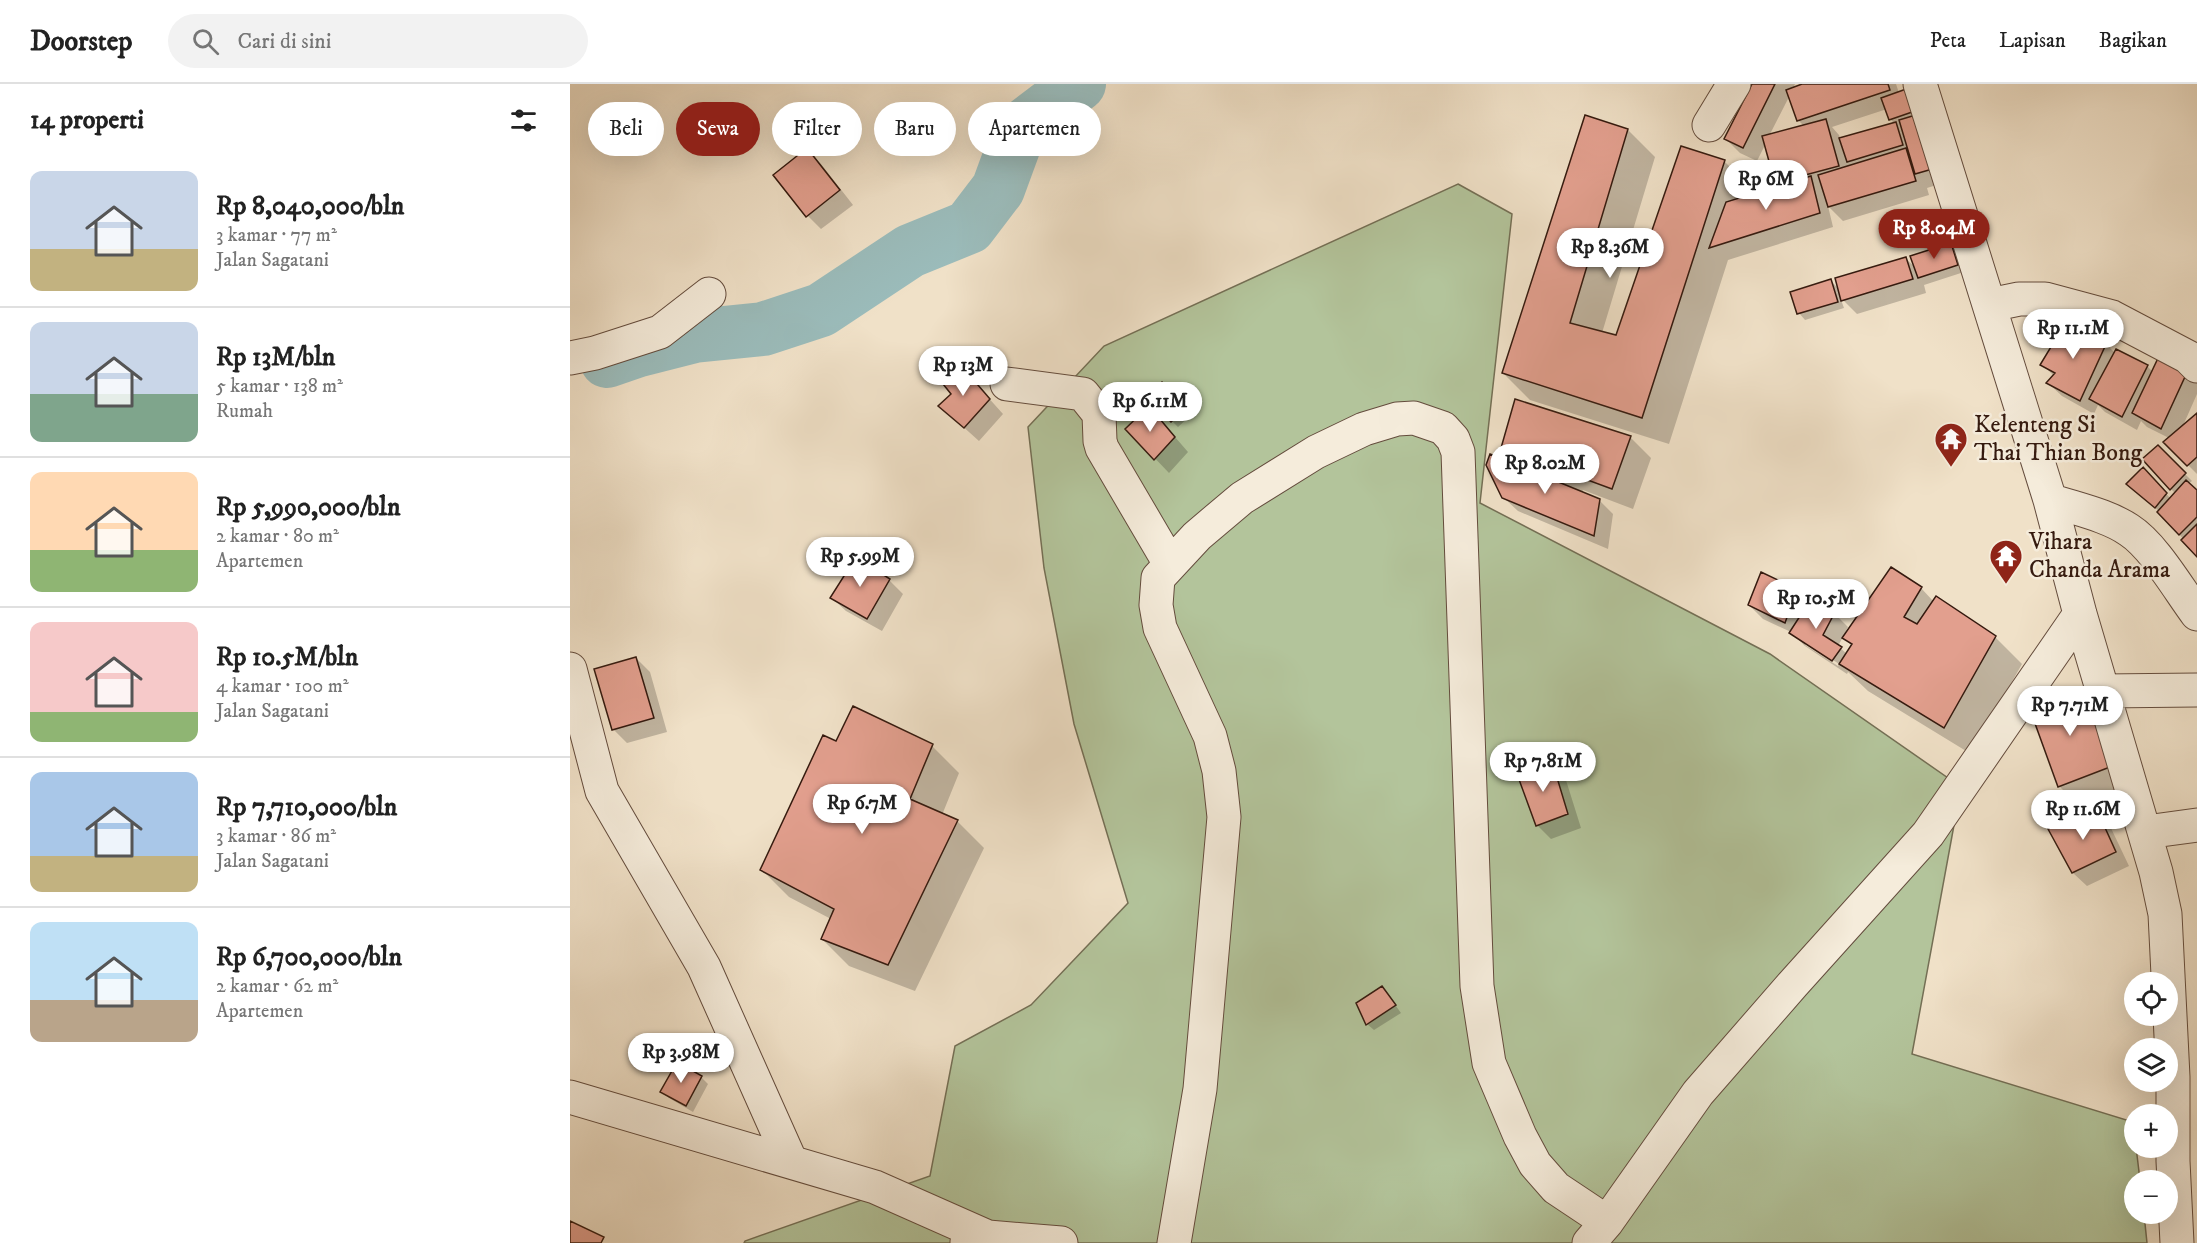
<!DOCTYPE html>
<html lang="id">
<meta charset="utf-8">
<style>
body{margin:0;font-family:"IM FELL DW Pica",serif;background:#f2f2f2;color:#222;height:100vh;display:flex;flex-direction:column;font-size:22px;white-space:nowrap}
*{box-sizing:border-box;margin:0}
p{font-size:20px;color:#767676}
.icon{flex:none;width:33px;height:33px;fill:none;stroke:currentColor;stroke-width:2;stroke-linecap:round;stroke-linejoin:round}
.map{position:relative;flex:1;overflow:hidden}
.drawer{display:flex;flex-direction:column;background:#fff;width:570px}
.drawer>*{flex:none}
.banner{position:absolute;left:18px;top:18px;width:570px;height:54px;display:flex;gap:12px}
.buttons{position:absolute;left:1554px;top:888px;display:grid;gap:12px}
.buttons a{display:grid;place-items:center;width:54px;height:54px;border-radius:50%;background:#fff;box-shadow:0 6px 24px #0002;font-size:30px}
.price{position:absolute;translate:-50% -51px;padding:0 14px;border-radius:21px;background:#fff;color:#222;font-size:20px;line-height:39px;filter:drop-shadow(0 2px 3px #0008)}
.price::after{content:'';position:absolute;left:50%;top:36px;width:18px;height:14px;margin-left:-9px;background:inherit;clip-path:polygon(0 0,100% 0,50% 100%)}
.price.active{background:#8f2418;color:#fff}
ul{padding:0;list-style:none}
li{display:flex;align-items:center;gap:18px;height:150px;padding:0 30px}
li+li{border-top:2px solid #e0e0e0}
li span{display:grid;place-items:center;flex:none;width:168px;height:120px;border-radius:12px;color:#555}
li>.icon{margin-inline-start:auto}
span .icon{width:72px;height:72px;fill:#fffc;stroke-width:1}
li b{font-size:26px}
h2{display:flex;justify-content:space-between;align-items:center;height:72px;padding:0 30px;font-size:26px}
.tag{padding:0 21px;border-radius:27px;background:#fff;box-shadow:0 6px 24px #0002;font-size:21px;line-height:54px}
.tag.active{background:#8f2418;color:#fff}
header{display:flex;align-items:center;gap:36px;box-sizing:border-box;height:84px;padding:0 30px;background:#fff;border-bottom:2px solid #e0e0e0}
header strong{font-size:28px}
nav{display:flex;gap:33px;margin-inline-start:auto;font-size:21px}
.search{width:420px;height:54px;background:#f2f2f2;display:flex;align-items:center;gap:15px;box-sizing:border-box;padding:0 21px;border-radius:33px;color:#767676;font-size:22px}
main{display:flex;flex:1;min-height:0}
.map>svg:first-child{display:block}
.green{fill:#b3c49b;stroke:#746f55;stroke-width:1.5}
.shadow{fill:#0003;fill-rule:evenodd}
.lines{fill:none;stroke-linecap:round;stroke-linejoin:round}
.river{stroke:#9bbcbb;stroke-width:54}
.building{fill:#e29f8e;stroke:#351a0f;stroke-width:1.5}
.minor-casing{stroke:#644c3d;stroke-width:35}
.minor{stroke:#f5ecdb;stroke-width:33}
.labels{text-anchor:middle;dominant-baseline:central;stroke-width:5;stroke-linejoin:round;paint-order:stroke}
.poi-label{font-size:24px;fill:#351a0f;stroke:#f5ecdb;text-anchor:start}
</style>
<header>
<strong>Doorstep</strong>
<div class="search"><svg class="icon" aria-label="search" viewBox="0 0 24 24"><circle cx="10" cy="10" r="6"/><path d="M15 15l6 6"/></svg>Cari di sini</div>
<nav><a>Peta</a><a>Lapisan</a><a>Bagikan</a></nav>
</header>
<main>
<section class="drawer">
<h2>14 properti<svg class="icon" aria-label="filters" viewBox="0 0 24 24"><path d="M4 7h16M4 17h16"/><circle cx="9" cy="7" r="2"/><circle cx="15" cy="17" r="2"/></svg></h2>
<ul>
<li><span style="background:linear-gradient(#c9d6e8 65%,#c2b280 0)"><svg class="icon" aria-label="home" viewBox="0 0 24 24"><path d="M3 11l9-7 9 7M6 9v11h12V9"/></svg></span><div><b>Rp 8,040,000/bln</b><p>3 kamar · 77 m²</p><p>Jalan Sagatani</p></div></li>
<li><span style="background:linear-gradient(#c9d6e8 60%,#7fa58c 0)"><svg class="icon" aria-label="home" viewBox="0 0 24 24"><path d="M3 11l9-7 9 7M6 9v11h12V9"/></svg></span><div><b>Rp 13M/bln</b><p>5 kamar · 138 m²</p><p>Rumah</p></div></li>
<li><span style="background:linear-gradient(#ffd9b3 65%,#8fb573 0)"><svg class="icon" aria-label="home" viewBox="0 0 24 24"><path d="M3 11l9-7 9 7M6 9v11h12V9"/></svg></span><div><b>Rp 5,990,000/bln</b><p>2 kamar · 80 m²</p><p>Apartemen</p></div></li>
<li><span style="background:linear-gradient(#f6c9c9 75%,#8fb573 0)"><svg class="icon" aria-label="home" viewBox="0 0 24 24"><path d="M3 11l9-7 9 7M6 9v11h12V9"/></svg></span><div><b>Rp 10.5M/bln</b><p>4 kamar · 100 m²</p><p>Jalan Sagatani</p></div></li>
<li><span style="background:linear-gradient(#a9c7e8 70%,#c2b280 0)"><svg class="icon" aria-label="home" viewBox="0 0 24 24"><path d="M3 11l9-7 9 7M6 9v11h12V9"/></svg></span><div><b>Rp 7,710,000/bln</b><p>3 kamar · 86 m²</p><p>Jalan Sagatani</p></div></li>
<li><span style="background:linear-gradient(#bfe0f5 65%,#b9a48a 0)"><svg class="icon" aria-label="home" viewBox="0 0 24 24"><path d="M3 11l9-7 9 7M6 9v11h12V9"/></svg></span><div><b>Rp 6,700,000/bln</b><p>2 kamar · 62 m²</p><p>Apartemen</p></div></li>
</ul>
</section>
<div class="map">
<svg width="1627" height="1159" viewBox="0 0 1627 1159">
<rect width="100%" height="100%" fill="#f0e1c8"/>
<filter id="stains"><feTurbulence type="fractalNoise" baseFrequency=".00333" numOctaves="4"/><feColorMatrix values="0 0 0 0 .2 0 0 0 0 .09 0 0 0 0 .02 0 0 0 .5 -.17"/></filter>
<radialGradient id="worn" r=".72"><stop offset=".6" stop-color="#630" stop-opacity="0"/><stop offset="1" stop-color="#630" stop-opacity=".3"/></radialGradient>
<path class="green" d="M888,100L942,130L910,419L1200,570L1391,703L1342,970L1563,1038L1570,1096H1564V1130H1574L1577,1159H174L175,1157L360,1092L385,962L461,921L558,819L504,640L474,484L458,343L534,262Z"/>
<path class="shadow" d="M1183,0H1225L1223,5L1237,0H1326L1329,9L1354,32L1379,97L1357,104L1359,111L1273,137L1258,122L1263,143L1158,176L1099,360L960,316L933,289L1016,33L1058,46L1085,73L1032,249L1047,253L1154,77L1181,104L1178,113L1211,103L1206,98L1196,59L1187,77L1170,69L1156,55ZM1220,11L1228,36L1235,43L1199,52ZM1317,25L1320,35L1325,40L1271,56L1269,51L1262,43Z
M237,66L251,80L283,121L251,145L238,132Z
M1380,160L1387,167L1394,188L1354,201L1356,209L1287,230L1270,213L1274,224L1235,236L1229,229L1261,197L1270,206L1336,175L1346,184Z
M1536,260L1545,269L1546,267L1577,282L1583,288L1627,294V310L1612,344L1627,331V390L1595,358L1599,354L1577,343L1571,337L1567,346L1535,328L1528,321L1524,330L1492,312L1478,299L1484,292L1472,280Z
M389,281L433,330L409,357L370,322L384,310Z
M592,300L622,330L608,343L602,337Z
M592,338L618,368L599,389L557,345Z
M1060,353L1081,374L1063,425L1013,406L1012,409L1029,416L1043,430L1038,465L948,427L933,413L954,385L932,364Z
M1588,363L1622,397L1618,400L1627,408V471L1590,428L1565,406L1573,385L1601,415L1606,410L1601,405Z
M1321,485L1351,504L1364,518L1425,553L1452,580L1401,670L1298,607L1278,588L1277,590L1235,562L1221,548L1193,535L1179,521L1192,490L1226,507L1240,520L1264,529L1278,543L1274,551L1275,552ZM1273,553L1282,562L1277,570L1268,562ZM1235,557L1269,580L1268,582L1235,561Z
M319,496L333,510L312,547L276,527L262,514Z
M66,574L80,588L97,648L57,659L43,645Z
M1514,605L1534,626L1560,703L1510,723L1489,702Z
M283,624L362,662L389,689L372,731L387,737L414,764L345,907L279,882L252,855L261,835L219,813L192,786L267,659Z
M982,679L995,693L1011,744L981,755L967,741Z
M1526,728L1540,742L1559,782L1517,802L1503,789L1481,746Z
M818,911L831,929L804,946L797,940Z
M108,980L132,994L138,1000L123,1028L99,1014L92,1008Z"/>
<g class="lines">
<path class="river" d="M37,277L69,266L124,252L193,245L251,226L340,167L399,143L428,105L450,45L509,0"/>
</g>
<path class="building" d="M1182,0H1205L1173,64L1154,55Z
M1232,0H1318L1320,6L1227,37L1216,6Z
M1339,4L1348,26L1319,36L1311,14Z
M1349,30L1366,84L1345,90L1329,36Z
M1015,31L1058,45L1000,239L1046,251L1111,62L1155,76L1072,334L932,289Z
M1256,35L1269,82L1205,99L1192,52Z
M1326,38L1333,61L1277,78L1269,54Z
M237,64L270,106L236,133L203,91Z
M1336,64L1346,97L1258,123L1248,91Z
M1241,92L1250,129L1139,164L1156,118Z
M1381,159L1388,181L1348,194L1340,172Z
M1336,173L1343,195L1271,217L1265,194Z
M1261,195L1268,218L1227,230L1220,208Z
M1496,238L1537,258L1510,317L1476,299L1485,289L1470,281Z
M1546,265L1578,281L1552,333L1519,315Z
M1590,270L1619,284L1591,345L1562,329Z
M389,279L420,315L394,344L368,322L381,310L373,300Z
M592,298L617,323L601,338L577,312Z
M945,315L1061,352L1042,405L931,364Z
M579,322L605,353L584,376L555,345Z
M1627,329V373L1617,382L1593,358Z
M1588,361L1616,389L1600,406L1572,375Z
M920,370L1030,415L1024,452L932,414L916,381Z
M1573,383L1597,409L1585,424L1556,400Z
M1616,396L1627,406V433L1609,451L1587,428Z
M1627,440V473L1611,456Z
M286,473L320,495L297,535L260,514Z
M1321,483L1352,503L1334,533L1347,540L1366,512L1426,552L1374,644L1269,580L1282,560L1272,554Z
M1191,488L1227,505L1215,539L1178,521Z
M1241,515L1265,528L1253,551L1272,563L1262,577L1219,549Z
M66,573L84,634L42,646L24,585Z
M1514,604L1540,683L1488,703L1459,623Z
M283,622L363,660L340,715L388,736L318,881L251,855L264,825L190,786L253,651L266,657Z
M982,677L998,730L966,742L947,690Z
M1527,726L1546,768L1502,789L1478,745Z
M812,902L826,921L796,941L786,919Z
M107,978L132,992L116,1022L90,1008Z
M0,1137L34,1153L31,1159H0Z"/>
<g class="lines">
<g class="minor-casing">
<path id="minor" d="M1350,0L1480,416L1510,530L1586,788L1595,830L1603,993V1077L1607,1159
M1139,41L1164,0
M1420,221L1449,215H1475L1542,233L1618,273L1627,282
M0,274L25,269L90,248L139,210
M437,300L513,310L529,330L530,357L532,364L600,480
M1480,416C1506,425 1537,431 1559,446C1584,462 1609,506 1627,530
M0,585L32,707L134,883L221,1078
M1533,607L1627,606
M1576,748L1627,741
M0,1013L305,1103L418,1153
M397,1158L418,1153L491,1159
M604,1159L630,1005L654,733L649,687L640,652L590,544L586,521L588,494L627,452L672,414L746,368L794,345L827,335L844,334L873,344L883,355L888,368L907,902L919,979L950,1052L965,1080L986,1104L1037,1138
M1019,1159L1037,1138L1128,1009L1223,900L1358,750L1510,530"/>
</g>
<use href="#minor" class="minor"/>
</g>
<defs>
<g id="temple-pin" transform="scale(1.725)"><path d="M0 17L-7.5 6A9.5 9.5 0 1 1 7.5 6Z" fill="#8f2418" stroke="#f5ecdb"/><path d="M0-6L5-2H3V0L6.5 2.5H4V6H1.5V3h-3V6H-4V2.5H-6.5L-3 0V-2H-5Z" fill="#fff"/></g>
</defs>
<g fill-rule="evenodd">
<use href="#temple-pin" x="1381" y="355"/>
<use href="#temple-pin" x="1436" y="472"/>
</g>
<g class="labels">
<g class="poi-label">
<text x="1404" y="341">Kelenteng Si<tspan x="1404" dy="28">Thai Thian Bong</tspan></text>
<text x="1459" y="458">Vihara<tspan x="1459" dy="28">Chanda Arama</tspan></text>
</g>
</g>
<rect width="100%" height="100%" filter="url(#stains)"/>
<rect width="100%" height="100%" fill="url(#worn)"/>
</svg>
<div class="buttons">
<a><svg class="icon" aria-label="locate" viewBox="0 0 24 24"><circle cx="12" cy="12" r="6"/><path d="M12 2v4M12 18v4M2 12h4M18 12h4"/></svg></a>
<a><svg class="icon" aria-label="layers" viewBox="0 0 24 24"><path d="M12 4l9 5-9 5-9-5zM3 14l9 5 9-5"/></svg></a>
<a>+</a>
<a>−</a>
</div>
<b class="price" style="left:1196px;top:127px">Rp 6M</b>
<b class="price active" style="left:1364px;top:176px">Rp 8.04M</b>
<b class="price" style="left:1040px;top:195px">Rp 8.36M</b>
<b class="price" style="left:1503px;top:276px">Rp 11.1M</b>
<b class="price" style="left:393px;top:313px">Rp 13M</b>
<b class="price" style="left:580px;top:349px">Rp 6.11M</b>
<b class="price" style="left:975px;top:411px">Rp 8.02M</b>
<b class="price" style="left:290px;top:504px">Rp 5.99M</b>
<b class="price" style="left:1246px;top:546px">Rp 10.5M</b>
<b class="price" style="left:1500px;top:653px">Rp 7.71M</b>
<b class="price" style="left:973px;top:709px">Rp 7.81M</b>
<b class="price" style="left:292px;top:751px">Rp 6.7M</b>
<b class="price" style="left:1513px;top:757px">Rp 11.6M</b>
<b class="price" style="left:111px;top:1000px">Rp 3.98M</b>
<div class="banner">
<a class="tag">Beli</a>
<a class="tag active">Sewa</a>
<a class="tag">Filter</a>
<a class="tag">Baru</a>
<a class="tag">Apartemen</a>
</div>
</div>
</main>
